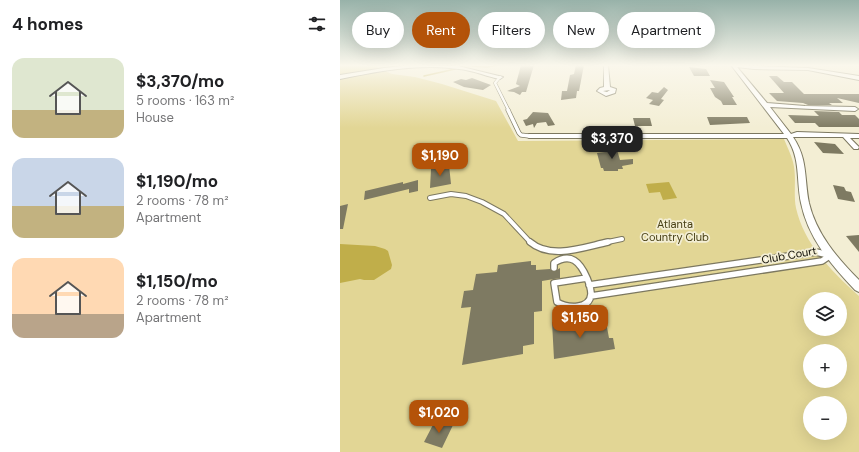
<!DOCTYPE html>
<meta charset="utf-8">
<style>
body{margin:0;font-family:"DM Sans",sans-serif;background:#f2f2f2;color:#202124;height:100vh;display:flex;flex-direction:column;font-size:15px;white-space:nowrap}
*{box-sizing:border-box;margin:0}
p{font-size:13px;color:#757577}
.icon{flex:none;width:22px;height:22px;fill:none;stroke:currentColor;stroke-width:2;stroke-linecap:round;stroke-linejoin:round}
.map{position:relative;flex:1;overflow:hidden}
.panel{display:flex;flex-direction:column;background:#fff;width:340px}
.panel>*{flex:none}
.top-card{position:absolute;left:12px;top:12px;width:380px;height:36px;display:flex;gap:8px}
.controls{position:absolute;left:463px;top:292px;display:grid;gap:8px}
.controls a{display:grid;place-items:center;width:44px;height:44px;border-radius:50%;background:#fff;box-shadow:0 4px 16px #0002;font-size:20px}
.price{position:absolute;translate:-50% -34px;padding:0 9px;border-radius:8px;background:#b45309;color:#fff;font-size:13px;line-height:26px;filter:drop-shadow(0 1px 2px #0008)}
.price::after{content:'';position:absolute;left:50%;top:24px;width:12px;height:9px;margin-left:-6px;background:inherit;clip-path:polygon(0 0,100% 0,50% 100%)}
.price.selected{background:#222;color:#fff}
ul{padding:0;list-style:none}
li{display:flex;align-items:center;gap:12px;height:100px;padding:0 12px}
li span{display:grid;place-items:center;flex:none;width:112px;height:80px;border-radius:12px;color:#555}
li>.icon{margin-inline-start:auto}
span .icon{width:48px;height:48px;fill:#fffc;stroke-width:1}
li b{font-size:17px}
h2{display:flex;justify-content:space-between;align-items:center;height:48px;padding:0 12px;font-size:17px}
.pill{padding:0 14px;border-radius:18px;background:#fff;box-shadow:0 4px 16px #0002;font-size:14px;line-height:36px}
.pill.selected{background:#b45309;color:#fff}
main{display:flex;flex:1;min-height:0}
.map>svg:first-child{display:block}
.green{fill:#e2d695;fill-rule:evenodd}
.water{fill:#c0ae4a}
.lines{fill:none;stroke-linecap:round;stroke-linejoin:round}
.stream{stroke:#c0ae4a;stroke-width:1.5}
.building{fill:#7e7a62}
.service-far3-casing{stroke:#7c7860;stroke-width:3.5}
.service-far2-casing{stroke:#7c7860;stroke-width:5}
.service-far1-casing{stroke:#7c7860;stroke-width:6}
.service-casing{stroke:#7c7860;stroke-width:8}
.minor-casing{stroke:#7c7860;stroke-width:2}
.service-far3{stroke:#fff;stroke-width:2.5}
.service-far2{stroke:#fff;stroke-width:3.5}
.service-far1{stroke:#fff;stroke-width:4}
.service{stroke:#fff;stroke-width:5.5}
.minor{fill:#fff;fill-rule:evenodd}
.labels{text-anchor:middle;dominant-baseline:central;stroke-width:3.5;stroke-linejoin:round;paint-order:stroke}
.park-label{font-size:11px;fill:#484016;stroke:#f3eed4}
.street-label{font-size:11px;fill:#0d0b04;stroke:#f3eed4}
</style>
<main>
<section class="panel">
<h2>4 homes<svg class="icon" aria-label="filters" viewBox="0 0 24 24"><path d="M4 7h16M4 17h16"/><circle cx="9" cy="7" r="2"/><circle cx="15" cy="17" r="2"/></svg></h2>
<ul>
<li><span style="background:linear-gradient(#dfe7d0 65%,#c2b280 0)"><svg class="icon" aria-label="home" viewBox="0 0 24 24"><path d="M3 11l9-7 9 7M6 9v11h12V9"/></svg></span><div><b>$3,370/mo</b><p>5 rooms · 163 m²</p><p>House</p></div></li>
<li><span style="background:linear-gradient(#c9d6e8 60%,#c2b280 0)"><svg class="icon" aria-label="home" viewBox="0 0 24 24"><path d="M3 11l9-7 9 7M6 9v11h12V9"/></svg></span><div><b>$1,190/mo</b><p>2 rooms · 78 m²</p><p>Apartment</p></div></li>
<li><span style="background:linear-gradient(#ffd9b3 70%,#b9a48a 0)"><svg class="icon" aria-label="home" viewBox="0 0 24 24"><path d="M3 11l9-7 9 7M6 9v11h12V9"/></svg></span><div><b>$1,150/mo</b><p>2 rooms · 78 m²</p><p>Apartment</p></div></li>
</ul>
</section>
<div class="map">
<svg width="519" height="452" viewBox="0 0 519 452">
<rect width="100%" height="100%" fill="#f3eed4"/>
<path class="green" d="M0,65H35L38,68L52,74L75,77L102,84L156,101L178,141L444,139C447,147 451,154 453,162C457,177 453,193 456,208C464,244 492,272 519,296V452H0ZM470,299H500V329H470ZM470,351H500V381H470ZM470,403H500V433H470Z"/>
<path class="water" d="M329,182L337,198L323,200L320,192L309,193L306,184Z
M0,244L35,246L45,249L48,251L52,265L51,269L34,280H24L20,279L0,283Z"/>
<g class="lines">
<path class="stream" d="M132,66L147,67L158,65
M84,76L115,69"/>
</g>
<path class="building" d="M181,65H194L186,92H182L180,95L174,92L167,91L180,86L176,84Z
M236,65H244L239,91H237L236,98L221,100L222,91H227L230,75L234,74Z
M349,67L366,69L370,76H354Z
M429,76H437L444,82H452L464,94H519V103L497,98L503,103H489L492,105H468L463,103L437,101L429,93H444Z
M132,78L151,85L143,90L124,87L113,82L121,79L126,80Z
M370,80L384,82L394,97H392L397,105H383L381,101L375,97L370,88H375Z
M324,87L328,90L321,99L324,100L319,106L309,104L313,100L306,98L312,92L318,93Z
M474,111L499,112L502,115H515L519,119V127H479L475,123H455L448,115L479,116Z
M193,112L208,113L215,125L208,126L206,122L197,123L194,128L193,124L186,126L183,120L187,119Z
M367,117H407L410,123L370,125Z
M293,118H310L312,126H295Z
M474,142L495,144L504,154L483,153Z
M276,146L280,160L293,159V164L282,166L283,169H278V171H264L263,168H261L257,153L265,152L264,148Z
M109,165L111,184L90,188L91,169Z
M78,180V191L69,193V189L24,200L25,191L63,182V184Z
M493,185L504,187L506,191L511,192L515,202L498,199Z
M8,204L3,229H0V206Z
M519,235V252L506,236Z
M191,261V265H196V270L210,269L214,272L220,268V278L202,281V311L194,312V344L183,346V354L122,365L131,307L121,308L124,291L133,290L136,274L157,272L158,265Z
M231,320L232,327L266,322L269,338H273L275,349L214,359L212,322Z
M96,419L113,425L102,448L84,442Z"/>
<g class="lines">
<g class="service-far3-casing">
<path id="service-far3" d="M160,77L155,83L169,111"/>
</g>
<g class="service-far2-casing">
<path id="service-far2" d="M168,110L179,133L181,135L189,136"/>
</g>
<g class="service-far1-casing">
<path id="service-far1" d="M90,198L111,194L126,196L142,202L164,214L191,243
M263,243L282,239"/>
</g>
<g class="service-casing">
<path id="service" d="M190,242C211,260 244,247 268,242
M214,268V263C231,252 240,262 247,278
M247,278C249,283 251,288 251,294C250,310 227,308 217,302L214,283Z
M249,285L476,252L489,255
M251,296L482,261L491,255"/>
</g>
<g class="minor-casing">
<path id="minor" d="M71,65L118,66L163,77L160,79L155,78C143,75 131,70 119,69C79,63 39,71 0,79V75L44,68Z
M264,65H268L270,87L276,89L275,93L266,96L257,91L260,88L264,87ZM270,90L267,92L263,91Z
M391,65L468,68L519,76V80L468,70L414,69L397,67L427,103L465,106L515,107L518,109L515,111L430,107L451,134L457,132L519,134V138H510L519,147L518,149H514L503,137H453C468,159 464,178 469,203C476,233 497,258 519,280V292L515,290C492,266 468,238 461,203C456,180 461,159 447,138H189L186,136L189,134H444Z"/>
</g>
<use href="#service-far3" class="service-far3"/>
<use href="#service-far2" class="service-far2"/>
<use href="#service-far1" class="service-far1"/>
<use href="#service" class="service"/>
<use href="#minor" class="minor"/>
</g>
<linearGradient id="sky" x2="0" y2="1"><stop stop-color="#98b2a9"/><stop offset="0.51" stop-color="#faf7ec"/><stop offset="1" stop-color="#faf7ec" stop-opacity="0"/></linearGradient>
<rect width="519" height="128" fill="url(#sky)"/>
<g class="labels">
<g class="park-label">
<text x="335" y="224">Atlanta<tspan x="335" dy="13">Country Club</tspan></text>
</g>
<g class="street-label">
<text transform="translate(449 255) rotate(-10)">Club Court</text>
</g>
</g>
</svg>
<div class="controls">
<a><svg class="icon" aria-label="layers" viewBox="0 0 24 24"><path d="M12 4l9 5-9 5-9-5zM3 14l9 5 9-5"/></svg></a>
<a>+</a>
<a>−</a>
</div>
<b class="price selected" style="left:272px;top:160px">$3,370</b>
<b class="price" style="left:100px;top:177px">$1,190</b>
<b class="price" style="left:240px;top:339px">$1,150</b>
<b class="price" style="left:99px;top:434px">$1,020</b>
<div class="top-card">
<a class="pill">Buy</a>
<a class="pill selected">Rent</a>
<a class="pill">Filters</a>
<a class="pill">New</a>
<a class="pill">Apartment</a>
</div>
</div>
</main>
